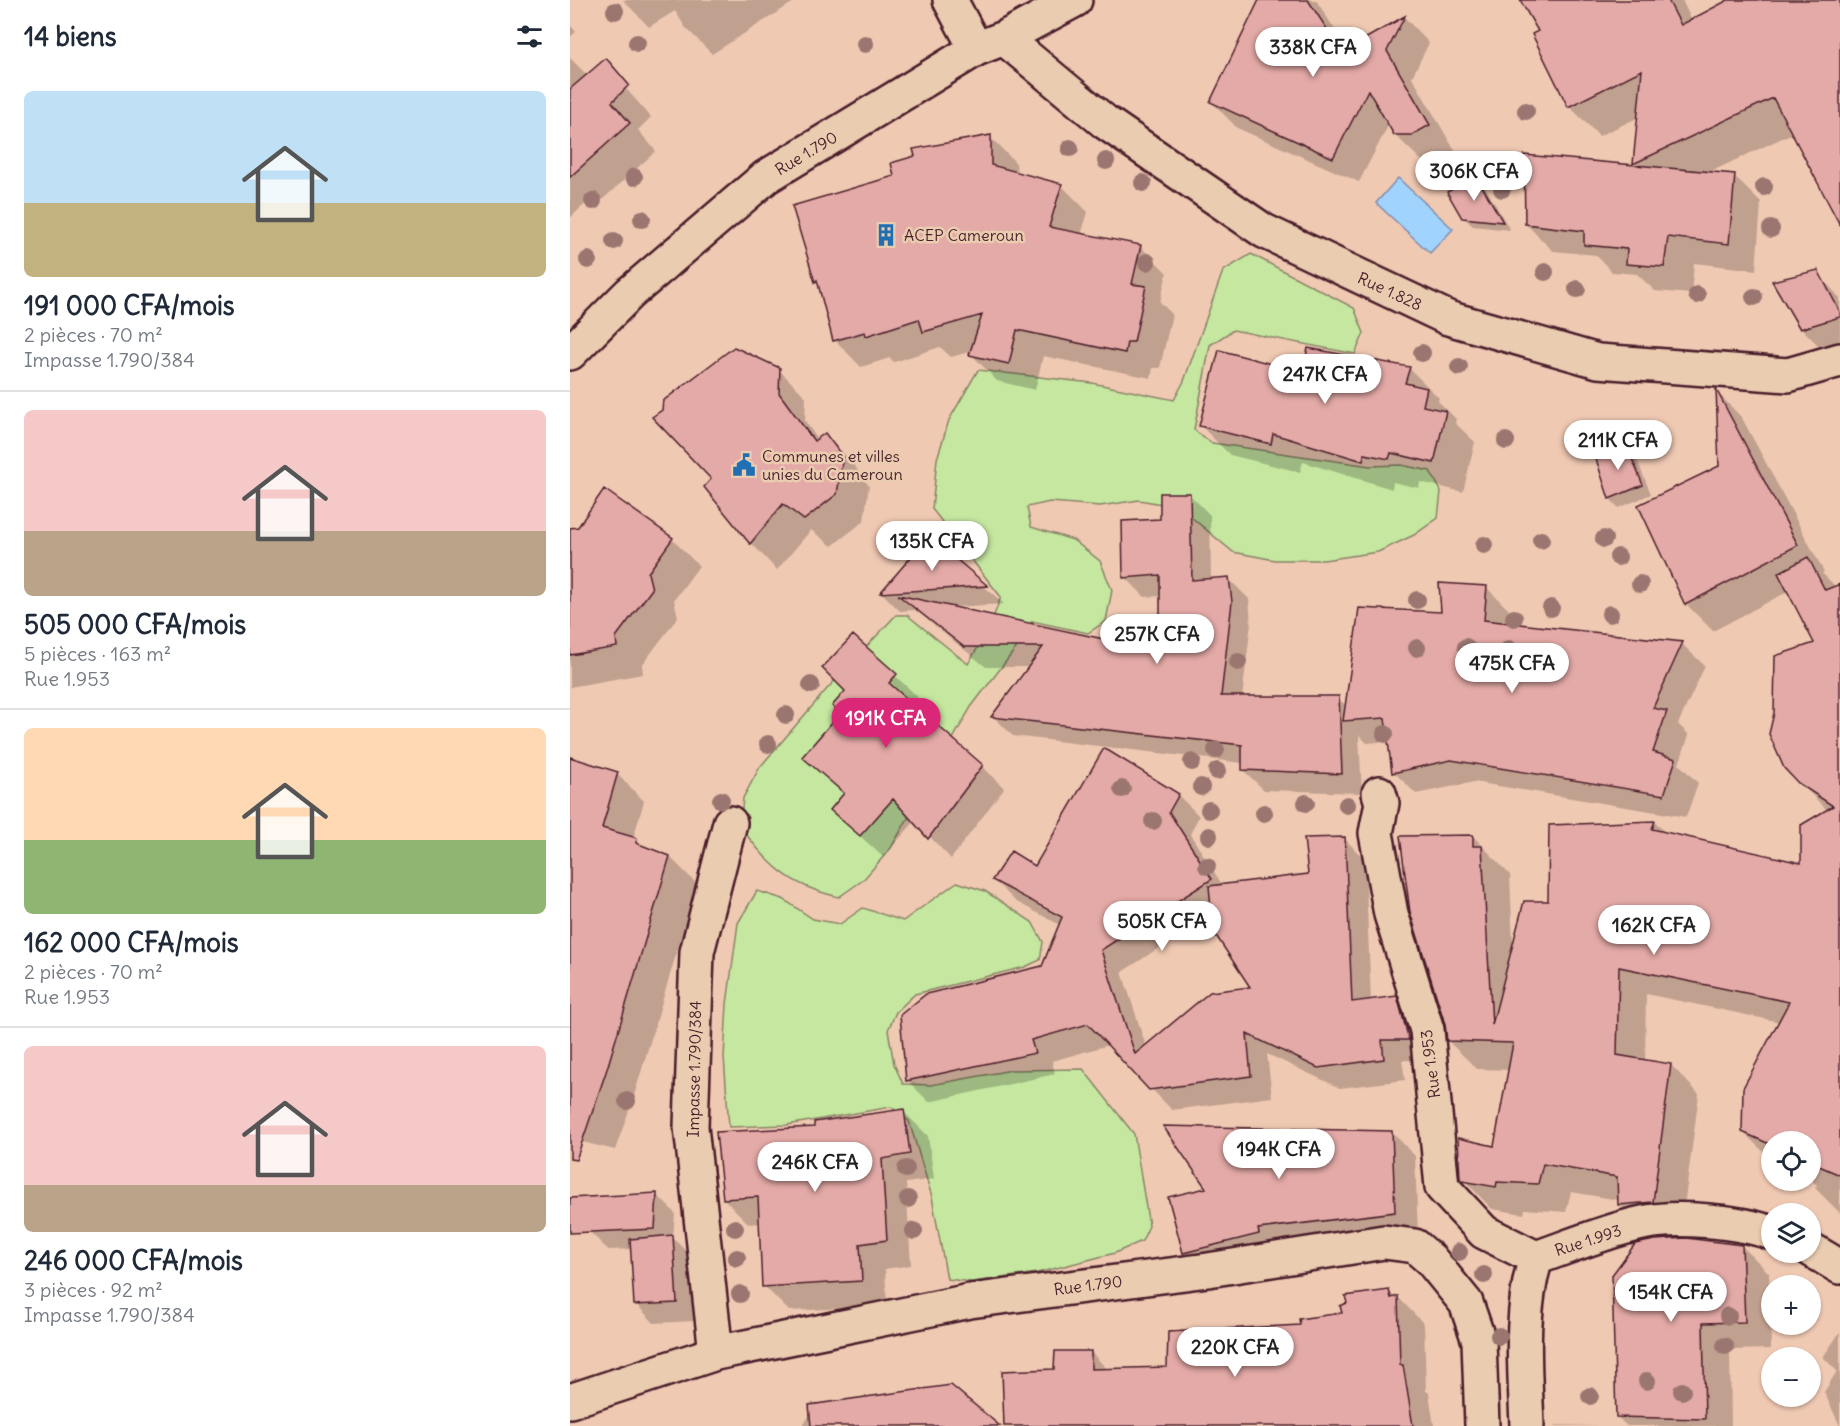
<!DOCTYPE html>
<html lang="fr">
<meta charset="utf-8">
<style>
body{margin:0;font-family:Delius,sans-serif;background:#f6f6f7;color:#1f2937;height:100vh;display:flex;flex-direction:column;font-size:22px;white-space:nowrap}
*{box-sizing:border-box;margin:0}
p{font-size:20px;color:#747a83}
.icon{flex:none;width:33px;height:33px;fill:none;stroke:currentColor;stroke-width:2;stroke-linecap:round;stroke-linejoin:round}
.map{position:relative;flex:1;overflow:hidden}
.sheet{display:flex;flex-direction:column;background:#fff;width:570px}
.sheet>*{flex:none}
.tools{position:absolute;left:1191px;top:1131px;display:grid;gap:12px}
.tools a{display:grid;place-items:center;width:60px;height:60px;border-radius:50%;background:#fff;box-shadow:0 2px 4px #0004;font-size:30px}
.price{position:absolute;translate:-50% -51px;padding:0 14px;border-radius:21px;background:#fff;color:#222;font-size:20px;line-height:39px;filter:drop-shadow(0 2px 3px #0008)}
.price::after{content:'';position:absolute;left:50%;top:36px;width:18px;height:14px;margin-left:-9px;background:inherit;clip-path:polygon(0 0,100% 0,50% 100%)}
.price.on{background:#db2777;color:#fff}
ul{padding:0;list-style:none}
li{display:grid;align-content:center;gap:12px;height:318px;padding:0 24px}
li+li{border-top:2px solid #e0e1e3}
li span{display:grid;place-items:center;height:186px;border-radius:9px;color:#555}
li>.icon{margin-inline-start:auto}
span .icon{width:108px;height:108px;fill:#fffc;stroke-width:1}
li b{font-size:26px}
h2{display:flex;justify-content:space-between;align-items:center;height:72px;padding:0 24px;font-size:26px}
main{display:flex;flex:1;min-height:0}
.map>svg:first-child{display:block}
.green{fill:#c5e7a0;stroke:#888366;stroke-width:1.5}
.water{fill:#a0d3fe;stroke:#7e8baa;stroke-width:1.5}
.shadow{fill:#0003;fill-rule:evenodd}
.building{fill:#e4aaa7;stroke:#4a1f2b;stroke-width:1.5}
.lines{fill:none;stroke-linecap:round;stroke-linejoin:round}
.street-casing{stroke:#4a1f2b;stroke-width:38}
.street{stroke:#eaccb0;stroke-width:33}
.tree{fill:#9b766f}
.labels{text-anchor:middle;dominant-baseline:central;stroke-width:5;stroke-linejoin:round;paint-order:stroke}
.street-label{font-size:16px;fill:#4a1f2b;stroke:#eaccb0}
.poi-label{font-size:16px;fill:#4a1f2b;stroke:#eaccb0;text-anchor:start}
</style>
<main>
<section class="sheet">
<h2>14 biens<svg class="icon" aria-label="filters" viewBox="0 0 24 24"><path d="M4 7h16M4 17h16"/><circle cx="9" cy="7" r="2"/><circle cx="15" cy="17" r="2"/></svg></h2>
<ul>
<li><span style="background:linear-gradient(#bfe0f5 60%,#c2b280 0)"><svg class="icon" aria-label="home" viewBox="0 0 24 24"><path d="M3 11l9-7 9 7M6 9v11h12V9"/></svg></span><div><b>191 000 CFA/mois</b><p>2 pièces · 70 m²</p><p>Impasse 1.790/384</p></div></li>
<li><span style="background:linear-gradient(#f6c9c9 65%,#b9a48a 0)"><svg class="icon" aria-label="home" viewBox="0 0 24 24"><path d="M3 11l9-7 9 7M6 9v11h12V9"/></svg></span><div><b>505 000 CFA/mois</b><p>5 pièces · 163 m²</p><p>Rue 1.953</p></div></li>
<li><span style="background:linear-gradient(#ffd9b3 60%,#8fb573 0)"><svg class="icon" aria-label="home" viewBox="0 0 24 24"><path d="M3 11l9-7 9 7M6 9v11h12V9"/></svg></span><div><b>162 000 CFA/mois</b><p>2 pièces · 70 m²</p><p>Rue 1.953</p></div></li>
<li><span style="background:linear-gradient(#f6c9c9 75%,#b9a48a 0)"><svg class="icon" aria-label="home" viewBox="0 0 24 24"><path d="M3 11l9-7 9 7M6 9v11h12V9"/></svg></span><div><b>246 000 CFA/mois</b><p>3 pièces · 92 m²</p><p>Impasse 1.790/384</p></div></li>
</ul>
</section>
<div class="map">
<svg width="1270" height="1426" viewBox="0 0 1270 1426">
<rect width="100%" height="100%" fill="#f0c9b3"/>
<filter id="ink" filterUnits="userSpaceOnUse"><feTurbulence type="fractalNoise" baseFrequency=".0167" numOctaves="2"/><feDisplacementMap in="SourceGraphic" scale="12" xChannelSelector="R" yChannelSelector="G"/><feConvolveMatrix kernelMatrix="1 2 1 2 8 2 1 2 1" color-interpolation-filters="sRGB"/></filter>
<g filter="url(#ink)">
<path class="green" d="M681,254L784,308L794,333L785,354L663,330L640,345L624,430L642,443L800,466L831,465L860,471L871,491L868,518L844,535L808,552L754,560H705L663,552L609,507L569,500L530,506L480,502L457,507L461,527L503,540L530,561L542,590L536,621L518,633L462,621L450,643L401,707L321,848L293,880L269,897C220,886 199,866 170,826L173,798L190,767L257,689L326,615H337L398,664L418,631L431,597L362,509L367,459L379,420L408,370L522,383L604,400L614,381L653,271Z
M387,882L415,891L462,922L473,942L470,960L455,967L345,994L326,1012L318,1030L324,1064L333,1084L361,1085L442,1070L513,1069L564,1134L579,1226L572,1241L545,1253L467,1273L402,1282L377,1279L362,1197L339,1121L321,1107L217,1125L159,1127L154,1057L157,1004L168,923L187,891L213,899L243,919L270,924L293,908L333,921Z"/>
<path class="water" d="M828,178L883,229L860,253L806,203Z"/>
<path class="shadow" d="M53,0H52H227L142,54L115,27L105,11L79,27Z
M691,0H746L778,50L835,18L859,43L842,77L885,151L868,160H851L825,135L819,124L789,182L667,128L642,102Z
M951,0H1112L1122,21L1161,0H1270V214L1261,205L1223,133L1138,173L1164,176L1191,203L1186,270L1124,263L1121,294L1085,291L1067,274L1042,272L1026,255L983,251L956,224L1068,167L1065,163L1069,117L1029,136L999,106L970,32Z
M0,25L6,32L0,37Z
M0,58L18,76L31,64L58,91L81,117L68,130L86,151L31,201L25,195L0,218Z
M420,137L446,163L447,174L491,185L518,212L511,235L570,246L597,273L590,302L602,314L590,368H583L581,378L473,356L465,390L427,381L401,354L402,351L381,357L370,347L324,362L320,358L291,367L265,340L249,283L247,281L224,207L326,177Z
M906,178L915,187L940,230L903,226L893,217Z
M1248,274L1270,298V341L1250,347L1231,328Z
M839,368L869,398L868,401L886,419L885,423L905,442L893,492L850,482L849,488L823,482L822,489L733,462L730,472L660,455L630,425L733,373Z
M208,369L236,397L235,421L248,440L255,435L282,462L299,486L294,521L262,546L241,530L207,570L181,543L143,479Z
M1148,393L1172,418L1254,572L1252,573L1266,587L1270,595V1213L1245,1188L1247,1185L1240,1179V1142H1202V1160L1173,1132L1210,1022L1076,994L1075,1061L1101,1065L1129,1094L1111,1230L1078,1233L1050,1205L1049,1200L1001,1192L996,1212L955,1209L954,1214L922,1209L892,1178L925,1147L940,1070L907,1069L878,1041L903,836L940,875L943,946L980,902L981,826L1085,822L1096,833L1232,865L1258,811L1229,782L1246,644L1219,591L1143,631L1116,604L1151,467Z
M1055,444L1064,453L1081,494L1049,508L1040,499L1027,457Z
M35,491L102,539L129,566L104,600L108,617L72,665L73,674L0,687V529L9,528Z
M619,494L640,515L641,580L658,578L679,599L681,623L672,698H768L777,707L872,613L917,588L939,610L937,624L1112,644L1135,666L1108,724L1119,735L1109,764L1128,783L1116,817L904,782L846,794L824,772L820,741L797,743L789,735L792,793L694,790L673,770V763L443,736L423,716L460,667H416L345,610L330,611L312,593L360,538L434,604L382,607L591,653V596L575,597L555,577L591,521Z
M283,637L348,697L341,704L412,766L434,788L381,859L345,821L313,857L262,810L274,795L234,757L272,713L277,691Z
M47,774L74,801L63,839L75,848L100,857L127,884L64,1096L45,1150L0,1139V798Z
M608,795L629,816L620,834L653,886L740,876L774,838L795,860L801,1001L826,998L848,1019L860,1061L832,1060L835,1080L770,1088L697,1054L702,1097L602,1110L539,1045L482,1061L485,1074L359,1102L338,1081L473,967L490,925L445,901L424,880L465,869ZM643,913L682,988L576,1046L552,972Z
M333,1111L358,1136L364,1179L336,1183L341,1265L315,1269L317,1306L219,1311L194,1286L191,1223L179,1224L154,1199L246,1129Z
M822,1132L845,1156L848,1236L638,1276L614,1252L638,1189Z
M87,1195L105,1213L103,1238L120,1255L125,1321L84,1323L66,1304L62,1249L38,1250L20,1232Z
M1172,1246L1199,1273L1201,1349L1160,1350L1161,1426H1057L1047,1417Z
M819,1291L825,1298L828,1297L854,1324L856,1391L859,1393L864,1426H435L485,1371L521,1352L538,1370L599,1369L774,1314Z
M1270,1332V1426L1254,1392L1267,1371L1253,1357Z
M248,1405L428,1426H232Z
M986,1425L1030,1426H986Z"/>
<path class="building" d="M689,0H738L772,52L835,16L817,51L860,125L842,135H824L798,90L763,158L640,102Z
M950,0H1098L1111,25L1158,0H1270V225L1203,98L1063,164L1072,70L998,107L962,34L968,31Z
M36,58L59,85L42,102L60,123L0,177V89Z
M421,135V165L492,184L479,227L571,245L562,284L576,286L564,342H557L555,353L447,330L439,364L399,355L412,315L353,332L349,319L296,336L295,332L263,341L247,280L245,282L222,206L324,176L321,163L345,156L343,149Z
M954,155L1165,174L1159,244L1098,237L1094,267L1056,264L1057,249L1014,245V231L955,224Z
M906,176L933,222L892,218L877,192Z
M1248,270L1270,312V317L1230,329L1202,281Z
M164,347L210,368L209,393L244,441L255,433L273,457L267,494L234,520L213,504L180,544L134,487L141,479L82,417L92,410L93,401Z
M738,348L840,367L835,383L857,388L853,406L876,411L864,463L821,453L819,459L794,454L793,461L703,434L701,444L629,426L649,350L732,372Z
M1146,389L1228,545L1115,605L1068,505L1149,466Z
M1055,442L1073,485L1039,499L1025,456Z
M34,489L103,538L78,573L82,589L46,637L47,647L0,655V528L8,527Z
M590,493H620L622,580L659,577L662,602L651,696H769L772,774L672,770V745L421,717L473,647H394L328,595L590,651V575L553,578L552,521L590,519Z
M359,536L418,586L310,593Z
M1238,557L1255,590L1270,584V1175L1240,1162V1142H1202V1145L1172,1132L1173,1088L1219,1002L1049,967L1047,1055L1101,1064L1083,1202L1048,1205L1047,1177L973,1164L968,1184L927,1182L926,1187L892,1181L890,1179L888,1138L924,1146L943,1043L877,1041L875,1024L840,912L830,836L903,835V846H912L922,1025L954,901H978L979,825L1085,821L1082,829L1231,863V825L1263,806L1228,783L1214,768L1199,734L1204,713L1205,656L1244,643L1208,573Z
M869,583L917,586L914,620L1113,642L1083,708L1097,711L1083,752L1106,759L1094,795L881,760L822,773L815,718L773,721L789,608L871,612Z
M283,635L327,674L319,683L413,765L358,839L323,799L290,836L260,810L274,793L232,757L270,713L262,706L275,691L252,668Z
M534,748L609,794L599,812L642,879L531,950L565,1054L640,992L680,987L643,931L639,886L738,874L734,838L775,837L782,1002L827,996L839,1040H812L814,1059L748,1068L677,1034L681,1076L579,1090L518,1024L461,1040L465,1053L336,1081L330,1015L356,994L472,966L492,917L422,880L441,851L465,866Z
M0,757L48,772L32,828L67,838L66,843L100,856L37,1069L6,1160L0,1159Z
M334,1109L340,1154L312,1159L317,1240L290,1244L292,1281L192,1287L188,1197L153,1199L146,1132L244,1127V1122Z
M593,1126L822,1131L825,1212L688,1229L689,1234L613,1253L598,1197L636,1188Z
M87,1193L85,1229L0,1233V1198Z
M103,1235L107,1303L64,1305L60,1239Z
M1116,1238L1172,1245L1175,1322L1133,1323L1135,1419L1046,1417L1042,1275L1065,1244L1085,1240Z
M819,1290L821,1298L828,1296L830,1365H833L843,1426H434L432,1371L484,1369L485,1351H521V1369L597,1367L598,1332L730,1325L729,1319L772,1313L770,1306L777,1303L775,1296Z
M381,1385L430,1426H241L239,1405Z"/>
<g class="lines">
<g class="street-casing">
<path id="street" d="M380,0L406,49
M434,38L535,122L694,231L878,318L1028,361L1218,375L1270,360
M0,353L60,293L196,177L406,49L434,38L505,0
M809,793L812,803L806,833L821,914L857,1030L872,1187L914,1232L966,1258
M1240,1249L1270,1267
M146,1353L121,1127L127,952L160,823
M0,1401L146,1353L400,1301L638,1270L814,1242L845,1246L861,1260L896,1303L909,1341L912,1426
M957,1426C955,1370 949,1311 966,1258C1000,1246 1034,1232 1068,1224C1103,1215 1168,1221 1202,1233"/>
</g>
<use href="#street" class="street"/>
</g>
<g class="tree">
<circle cx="45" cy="11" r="9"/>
<circle cx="67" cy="43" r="9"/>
<circle cx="295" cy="44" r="9"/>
<circle cx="956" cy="111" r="9"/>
<circle cx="500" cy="148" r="9"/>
<circle cx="536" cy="161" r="9"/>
<circle cx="64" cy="177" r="9"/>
<circle cx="573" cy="183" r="9"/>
<circle cx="1194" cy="187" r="9"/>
<circle cx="932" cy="189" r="9"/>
<circle cx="23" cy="201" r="9"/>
<circle cx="72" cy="219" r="9"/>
<circle cx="1201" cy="229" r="9"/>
<circle cx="44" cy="241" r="9"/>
<circle cx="18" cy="260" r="9"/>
<circle cx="577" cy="262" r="9"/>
<circle cx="975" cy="272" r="9"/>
<circle cx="1007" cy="289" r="9"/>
<circle cx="1127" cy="295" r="9"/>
<circle cx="1184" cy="297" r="9"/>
<circle cx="852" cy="353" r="9"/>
<circle cx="889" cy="367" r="9"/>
<circle cx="936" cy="441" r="9"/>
<circle cx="1034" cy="539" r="9"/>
<circle cx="971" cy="540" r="9"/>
<circle cx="914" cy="545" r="9"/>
<circle cx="1048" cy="557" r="9"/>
<circle cx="1070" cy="584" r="9"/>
<circle cx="847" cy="600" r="9"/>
<circle cx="981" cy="608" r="9"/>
<circle cx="1040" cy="614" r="9"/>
<circle cx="944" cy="618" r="9"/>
<circle cx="896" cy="647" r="9"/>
<circle cx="847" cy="648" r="9"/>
<circle cx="939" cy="649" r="9"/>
<circle cx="668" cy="662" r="9"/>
<circle cx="241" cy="685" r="9"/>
<circle cx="216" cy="715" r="9"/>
<circle cx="815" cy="734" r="9"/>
<circle cx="198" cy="744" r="9"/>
<circle cx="646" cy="750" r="9"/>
<circle cx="622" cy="762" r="9"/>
<circle cx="647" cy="771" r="9"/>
<circle cx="631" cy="787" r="9"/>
<circle cx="552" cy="789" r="9"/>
<circle cx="151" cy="800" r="9"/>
<circle cx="736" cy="803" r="9"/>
<circle cx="777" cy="805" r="9"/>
<circle cx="639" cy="810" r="9"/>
<circle cx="694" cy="813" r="9"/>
<circle cx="583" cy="821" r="9"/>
<circle cx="639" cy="836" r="9"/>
<circle cx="637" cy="866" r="9"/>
<circle cx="57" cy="1101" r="9"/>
<circle cx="336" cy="1169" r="9"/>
<circle cx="338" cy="1199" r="9"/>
<circle cx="165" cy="1228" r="9"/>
<circle cx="344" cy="1231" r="9"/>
<circle cx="889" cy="1252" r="9"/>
<circle cx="167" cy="1258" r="9"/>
<circle cx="914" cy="1275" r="9"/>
<circle cx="170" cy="1294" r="9"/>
<circle cx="1158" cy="1316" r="9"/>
<circle cx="929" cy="1336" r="9"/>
<circle cx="1155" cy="1346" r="9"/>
<circle cx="1077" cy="1381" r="9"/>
<circle cx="1112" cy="1391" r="9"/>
<circle cx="1020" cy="1396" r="9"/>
</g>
</g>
<defs>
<g id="building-bare" transform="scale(1.8)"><path d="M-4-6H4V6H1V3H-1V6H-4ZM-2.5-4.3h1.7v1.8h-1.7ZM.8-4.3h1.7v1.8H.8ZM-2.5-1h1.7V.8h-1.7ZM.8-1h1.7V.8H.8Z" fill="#1f6fb2" stroke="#eaccb0" stroke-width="2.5" paint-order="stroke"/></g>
<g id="civic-bare" transform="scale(1.8)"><path d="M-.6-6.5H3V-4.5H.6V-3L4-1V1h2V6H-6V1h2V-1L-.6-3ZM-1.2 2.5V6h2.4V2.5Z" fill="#1f6fb2" stroke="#eaccb0" stroke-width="2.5" paint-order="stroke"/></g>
</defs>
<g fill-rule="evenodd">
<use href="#building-bare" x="316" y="235"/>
<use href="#civic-bare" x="174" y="465"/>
</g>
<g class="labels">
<g class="street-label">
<text transform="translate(236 153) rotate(-31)">Rue 1.790</text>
<text transform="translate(820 291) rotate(25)">Rue 1.828</text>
<text transform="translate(860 1064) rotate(-97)">Rue 1.953</text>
<text transform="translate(124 1069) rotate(-89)">Impasse 1.790/384</text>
<text transform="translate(1018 1240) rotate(-18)">Rue 1.993</text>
<text transform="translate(518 1285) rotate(-7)">Rue 1.790</text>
</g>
<g class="poi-label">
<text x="334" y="235">ACEP Cameroun</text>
<text x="192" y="456">Communes et villes<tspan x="192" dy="18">unies du Cameroun</tspan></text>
</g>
</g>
</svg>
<div class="tools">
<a><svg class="icon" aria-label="locate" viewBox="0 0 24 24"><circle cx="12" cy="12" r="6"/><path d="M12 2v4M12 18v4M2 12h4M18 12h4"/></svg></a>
<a><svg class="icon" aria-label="layers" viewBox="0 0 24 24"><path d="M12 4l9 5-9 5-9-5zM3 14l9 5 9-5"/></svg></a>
<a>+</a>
<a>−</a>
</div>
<b class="price" style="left:743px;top:78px">338K CFA</b>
<b class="price" style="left:904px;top:202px">306K CFA</b>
<b class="price" style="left:755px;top:405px">247K CFA</b>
<b class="price" style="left:1048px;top:471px">211K CFA</b>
<b class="price" style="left:362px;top:572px">135K CFA</b>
<b class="price" style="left:587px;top:665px">257K CFA</b>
<b class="price" style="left:942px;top:694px">475K CFA</b>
<b class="price on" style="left:316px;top:749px">191K CFA</b>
<b class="price" style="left:592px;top:952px">505K CFA</b>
<b class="price" style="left:1084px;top:956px">162K CFA</b>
<b class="price" style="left:709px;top:1180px">194K CFA</b>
<b class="price" style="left:245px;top:1193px">246K CFA</b>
<b class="price" style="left:1101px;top:1323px">154K CFA</b>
<b class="price" style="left:665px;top:1378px">220K CFA</b>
</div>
</main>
